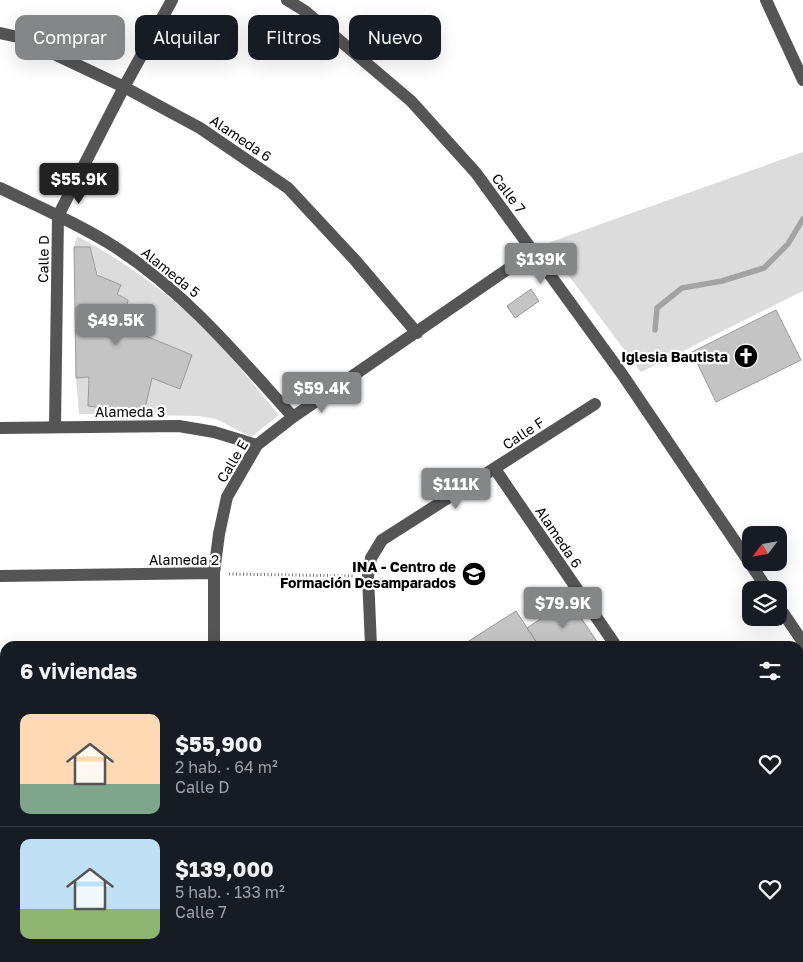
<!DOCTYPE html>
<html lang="es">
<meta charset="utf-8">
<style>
body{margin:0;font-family:"Golos Text",sans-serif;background:#20242c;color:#f1f3f6;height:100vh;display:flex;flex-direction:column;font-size:19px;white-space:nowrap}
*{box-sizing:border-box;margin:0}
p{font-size:16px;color:#9ea1a6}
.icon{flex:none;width:28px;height:28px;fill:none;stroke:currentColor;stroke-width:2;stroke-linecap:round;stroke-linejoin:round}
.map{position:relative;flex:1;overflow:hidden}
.side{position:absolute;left:0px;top:641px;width:804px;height:321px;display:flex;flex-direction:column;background:#171b24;border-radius:15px 15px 0 0;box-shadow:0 5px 20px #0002}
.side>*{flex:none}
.banner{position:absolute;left:15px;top:15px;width:500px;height:45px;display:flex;gap:10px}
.needle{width:32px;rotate:239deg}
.controls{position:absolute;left:742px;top:526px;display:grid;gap:10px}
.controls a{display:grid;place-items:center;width:45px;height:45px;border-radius:10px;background:#171b24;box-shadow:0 5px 20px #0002;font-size:25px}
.price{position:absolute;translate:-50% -42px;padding:0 11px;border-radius:5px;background:#858687;color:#fff;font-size:16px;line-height:32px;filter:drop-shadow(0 1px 2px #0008)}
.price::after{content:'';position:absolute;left:50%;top:30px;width:15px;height:11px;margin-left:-8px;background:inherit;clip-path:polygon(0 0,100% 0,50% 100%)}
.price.active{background:#222;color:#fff}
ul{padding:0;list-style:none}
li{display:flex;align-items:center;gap:15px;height:125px;padding:0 20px}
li+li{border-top:1px solid #363941}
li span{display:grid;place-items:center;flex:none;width:140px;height:100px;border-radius:10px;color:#555}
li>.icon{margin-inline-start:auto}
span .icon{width:60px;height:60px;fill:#fffc;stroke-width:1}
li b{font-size:21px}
h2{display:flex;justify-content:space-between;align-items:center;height:60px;padding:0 20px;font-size:21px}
.pill{padding:0 18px;border-radius:10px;background:#171b24;box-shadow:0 5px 20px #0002;font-size:18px;line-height:45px}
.pill.active{background:#858687;color:#fff}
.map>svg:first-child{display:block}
.green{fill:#dcdcdc}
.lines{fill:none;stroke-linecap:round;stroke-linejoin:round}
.stream{stroke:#a3a3a3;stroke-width:5.5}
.building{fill:#c4c4c4;stroke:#999}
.path{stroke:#777;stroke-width:3;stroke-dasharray:1 2.5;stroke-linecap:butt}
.minor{stroke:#555;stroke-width:12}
.labels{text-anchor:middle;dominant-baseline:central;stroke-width:4.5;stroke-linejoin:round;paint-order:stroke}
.street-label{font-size:14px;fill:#000;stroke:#fff}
.poi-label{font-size:14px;font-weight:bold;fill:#000;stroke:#fff;text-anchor:end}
</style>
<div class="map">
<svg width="803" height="962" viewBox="0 0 803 962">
<rect width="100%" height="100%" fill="#fff"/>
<path class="green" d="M803,152V291L641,372L545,244Z
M77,236C125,262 171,294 209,334C234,359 256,388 279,415L251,437L216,419L199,416L79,414L76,378L89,377L88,406L144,413L152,378L180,388L192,355L114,323L120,308L126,309L128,300C100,284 98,278 90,247H74Z"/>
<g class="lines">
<path class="stream" d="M655,330L657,308L682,288L722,281L764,268L788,244L803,219"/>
</g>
<path class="building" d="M74,247H90L97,275L121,285L117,294L128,300L126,309L120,308L114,323L192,355L180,389L152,378L144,413L88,406L89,377L76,378Z
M531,289L539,301L515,318L507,306Z
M776,310L801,360L716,402L692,352Z
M569,600L600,646H539L527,628Z
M516,611L539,646H461Z"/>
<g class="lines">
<path class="path" d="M229,574L353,576"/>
<path class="minor" d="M287,0L305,11L411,101L476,173L622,374L768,590
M766,0L803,80
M0,33L18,37L124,87L200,128L288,188L355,260L417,333
M0,188C39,207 79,224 115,247C185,292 238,356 293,417
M55,427L58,216L124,87L172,0
M0,428L179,426L214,432L257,445
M495,469L616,646
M0,576L214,573
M779,607L803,642
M214,646V573L219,534L227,497L257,445L293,417L534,251
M371,646L368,576L371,558L382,540L595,404
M799,654L803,652
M0,717H5
M0,881H5
M219,958V962
M615,958L616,962
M72,962V958
M415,962V958"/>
</g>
<defs>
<g id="church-disc" transform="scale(1.25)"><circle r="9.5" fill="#000" stroke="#fff"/><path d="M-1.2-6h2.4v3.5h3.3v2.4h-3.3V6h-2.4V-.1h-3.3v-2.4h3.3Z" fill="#fff"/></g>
<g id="university-disc" transform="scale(1.25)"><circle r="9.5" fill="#000" stroke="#fff"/><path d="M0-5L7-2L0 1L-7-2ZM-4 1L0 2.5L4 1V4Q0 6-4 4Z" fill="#fff"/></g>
</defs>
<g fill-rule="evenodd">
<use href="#church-disc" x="746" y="356"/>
<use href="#university-disc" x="474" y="574"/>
</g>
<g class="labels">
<g class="street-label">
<text transform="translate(241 138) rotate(34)">Alameda 6</text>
<text transform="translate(509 193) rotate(53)">Calle 7</text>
<text transform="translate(43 259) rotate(-89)">Calle D</text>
<text transform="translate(171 272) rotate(39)">Alameda 5</text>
<text x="130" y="411">Alameda 3</text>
<text transform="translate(523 433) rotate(-33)">Calle F</text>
<text transform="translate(232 461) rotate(-59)">Calle E</text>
<text transform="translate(559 537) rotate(56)">Alameda 6</text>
<text x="184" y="559">Alameda 2</text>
</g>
<g class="poi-label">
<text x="728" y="356">Iglesia Bautista</text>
<text x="456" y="566">INA - Centro de<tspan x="456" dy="16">Formación Desamparados</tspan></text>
</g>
</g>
</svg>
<div class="controls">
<a><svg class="needle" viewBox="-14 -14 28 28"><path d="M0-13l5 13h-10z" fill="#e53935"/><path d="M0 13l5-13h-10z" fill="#9ea1a6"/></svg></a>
<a><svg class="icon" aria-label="layers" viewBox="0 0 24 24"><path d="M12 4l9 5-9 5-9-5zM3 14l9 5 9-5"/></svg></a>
</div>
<b class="price active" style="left:79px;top:205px">$55.9K</b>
<b class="price" style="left:541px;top:285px">$139K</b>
<b class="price" style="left:116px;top:346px">$49.5K</b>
<b class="price" style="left:322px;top:414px">$59.4K</b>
<b class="price" style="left:456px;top:510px">$111K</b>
<b class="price" style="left:563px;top:629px">$79.9K</b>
<div class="banner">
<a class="pill active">Comprar</a>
<a class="pill">Alquilar</a>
<a class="pill">Filtros</a>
<a class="pill">Nuevo</a>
</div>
<section class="side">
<h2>6 viviendas<svg class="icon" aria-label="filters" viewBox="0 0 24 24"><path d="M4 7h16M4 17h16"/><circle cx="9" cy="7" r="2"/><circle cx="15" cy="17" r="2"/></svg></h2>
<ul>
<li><span style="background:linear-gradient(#ffd9b3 70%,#7fa58c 0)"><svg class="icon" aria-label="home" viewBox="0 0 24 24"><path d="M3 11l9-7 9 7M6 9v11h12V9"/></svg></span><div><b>$55,900</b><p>2 hab. · 64 m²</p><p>Calle D</p></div><svg class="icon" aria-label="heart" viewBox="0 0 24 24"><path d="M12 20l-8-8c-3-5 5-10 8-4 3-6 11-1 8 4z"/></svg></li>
<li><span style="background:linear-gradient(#bfe0f5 70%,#8fb573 0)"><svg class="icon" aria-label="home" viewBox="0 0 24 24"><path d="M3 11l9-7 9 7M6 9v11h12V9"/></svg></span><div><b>$139,000</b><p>5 hab. · 133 m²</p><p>Calle 7</p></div><svg class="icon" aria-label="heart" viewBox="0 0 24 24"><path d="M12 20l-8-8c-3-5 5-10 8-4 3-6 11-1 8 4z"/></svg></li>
</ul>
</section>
</div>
